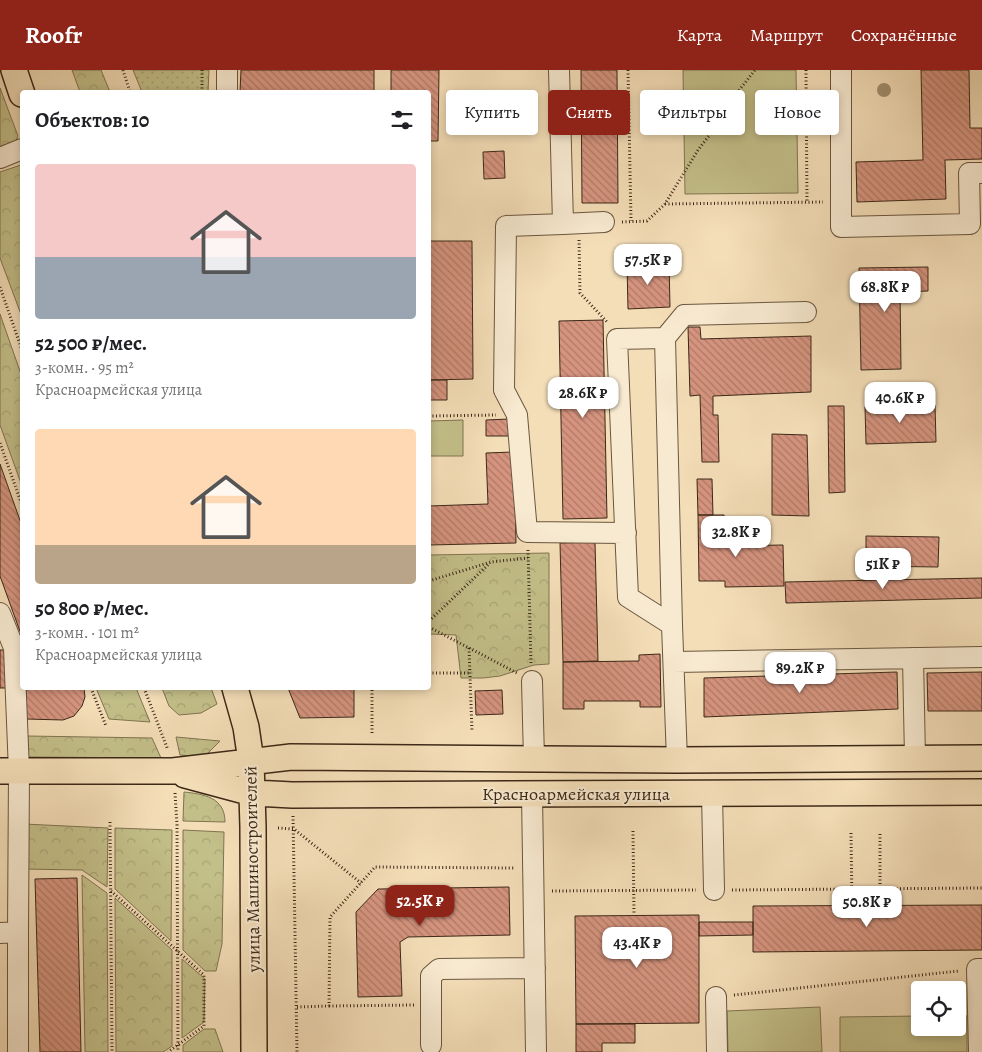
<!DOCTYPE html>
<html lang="ru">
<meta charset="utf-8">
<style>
body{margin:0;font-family:Alegreya,serif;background:#f6f6f6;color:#202124;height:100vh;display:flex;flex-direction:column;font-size:19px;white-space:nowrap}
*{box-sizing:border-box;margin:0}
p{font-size:16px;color:#757577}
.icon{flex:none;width:28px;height:28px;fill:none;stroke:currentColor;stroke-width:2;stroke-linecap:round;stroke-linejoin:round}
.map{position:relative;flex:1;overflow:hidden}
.drawer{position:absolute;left:20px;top:20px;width:411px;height:600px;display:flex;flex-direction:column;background:#fff;border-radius:5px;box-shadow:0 2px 8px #0003}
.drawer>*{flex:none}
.guide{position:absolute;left:446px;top:20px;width:460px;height:45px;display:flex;gap:10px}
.buttons{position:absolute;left:911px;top:911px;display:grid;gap:10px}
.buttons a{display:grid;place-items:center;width:55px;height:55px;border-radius:5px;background:#fff;box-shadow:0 2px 8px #0003;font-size:25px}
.price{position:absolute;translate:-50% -42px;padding:0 11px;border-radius:10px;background:#fff;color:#222;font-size:16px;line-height:32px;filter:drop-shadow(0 1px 2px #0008)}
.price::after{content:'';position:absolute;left:50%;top:30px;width:15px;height:11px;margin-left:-8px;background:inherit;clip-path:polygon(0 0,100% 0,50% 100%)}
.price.selected{background:#8f2418;color:#fff}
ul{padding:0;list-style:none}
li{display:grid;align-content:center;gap:10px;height:265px;padding:0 15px}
li span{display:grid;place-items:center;height:155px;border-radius:5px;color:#555}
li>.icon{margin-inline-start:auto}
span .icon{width:90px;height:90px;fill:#fffc;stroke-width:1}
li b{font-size:21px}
h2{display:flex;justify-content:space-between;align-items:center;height:60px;padding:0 15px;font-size:21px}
.tag{padding:0 18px;border-radius:5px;background:#fff;box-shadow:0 2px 8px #0003;font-size:18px;line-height:45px}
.tag.selected{background:#8f2418;color:#fff}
header{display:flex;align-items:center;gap:30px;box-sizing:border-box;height:70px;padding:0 25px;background:#8f2418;color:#fff}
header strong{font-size:24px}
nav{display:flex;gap:28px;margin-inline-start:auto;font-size:18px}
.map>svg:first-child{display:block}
.grass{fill:url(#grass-dots);stroke:#807450}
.forest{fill:url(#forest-crowns);stroke:#807450}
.pitch{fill:#c3bf89;stroke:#807450}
.building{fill:url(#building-back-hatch);stroke:#3c2817}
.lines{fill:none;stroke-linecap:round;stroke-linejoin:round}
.minor-casing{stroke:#6a563f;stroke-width:22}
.major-casing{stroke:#3c2817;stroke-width:28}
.path{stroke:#3c2817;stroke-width:3;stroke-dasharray:1 2.5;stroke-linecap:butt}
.minor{stroke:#f8ead1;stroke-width:20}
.major{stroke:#f4deb8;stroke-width:25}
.tree{fill:#a28f6f}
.labels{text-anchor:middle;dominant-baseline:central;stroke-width:4;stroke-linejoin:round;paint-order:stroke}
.street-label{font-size:18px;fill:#3c2817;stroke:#f8ead1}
</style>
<header>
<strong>Roofr</strong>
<nav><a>Карта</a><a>Маршрут</a><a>Сохранённые</a></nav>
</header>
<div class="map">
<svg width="982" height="982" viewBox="0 0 982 982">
<defs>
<pattern id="grass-dots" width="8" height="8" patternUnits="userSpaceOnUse" patternTransform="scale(1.25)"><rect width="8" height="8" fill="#c3bf89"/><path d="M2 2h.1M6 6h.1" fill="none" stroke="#a8a476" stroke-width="1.8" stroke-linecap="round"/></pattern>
<pattern id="forest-crowns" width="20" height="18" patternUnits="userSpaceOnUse" patternTransform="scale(1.25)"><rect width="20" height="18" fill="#c3bf89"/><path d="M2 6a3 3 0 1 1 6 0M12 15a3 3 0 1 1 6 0" fill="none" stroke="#a8a476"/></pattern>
<pattern id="building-back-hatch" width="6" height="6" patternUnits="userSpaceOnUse" patternTransform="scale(1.25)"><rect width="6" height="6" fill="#d6947f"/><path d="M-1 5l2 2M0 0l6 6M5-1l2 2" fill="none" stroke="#af7967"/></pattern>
</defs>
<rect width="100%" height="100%" fill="#f4deb8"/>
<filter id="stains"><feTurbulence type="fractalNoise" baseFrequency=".004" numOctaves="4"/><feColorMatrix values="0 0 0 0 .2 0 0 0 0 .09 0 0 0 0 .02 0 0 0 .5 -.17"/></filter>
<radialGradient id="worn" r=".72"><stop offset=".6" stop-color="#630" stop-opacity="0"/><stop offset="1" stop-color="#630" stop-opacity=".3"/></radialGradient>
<path class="grass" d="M133,0H209L208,22H142Z"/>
<path class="forest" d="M72,0H101L110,22H80Z
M0,18L18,66L14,75L0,81Z
M21,95L22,97V247L0,188V102Z
M0,244L22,307V416L0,355Z
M549,483V594L534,595L500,606L483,608H461L456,565L429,564V485Z
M96,618H136L150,652L109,649Z
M162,618H211L217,634L201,643L179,645L169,636Z
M27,666L152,668L161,688L27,687Z
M176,667L220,671L204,687L180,685Z
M184,722C203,724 225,727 225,752L183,751Z
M24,754L108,758L107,817L82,800L23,799Z
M115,758L172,760L171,871L115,819Z
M183,760L224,762L222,874L216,901H205L183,880Z
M82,805L107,823L108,982H85Z
M115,828L172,880V976L163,982H116Z
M182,889L205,909L204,952L182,968Z
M204,959H215L223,982H183V975Z"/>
<path class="pitch" d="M683,0H796L798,123L685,124Z
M463,350V386H429V351Z
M820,937L822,982H728L727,941Z
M920,946V958H958V946H967V982H840V947Z"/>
<path class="building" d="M241,0H374V22H240Z
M391,0H439L438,71H429V22H391Z
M581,0H617L618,133H582Z
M921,0H969L970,58H982V89L945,90L946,129L857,132L856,92L923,90Z
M504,81L505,108L484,109L483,82Z
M429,171H472L473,309L429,310Z
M669,193L670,237L628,239L627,194Z
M928,197V221L900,222L901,299L861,300L859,198Z
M603,250L607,448L563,449L559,251Z
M688,257H700L701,269L811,266V322L713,326V345H718L719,392H702L700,325L690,326Z
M429,310H447V330H429Z
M935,335L936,372L866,374L865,337Z
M828,336H844L845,422L829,423Z
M509,349L510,366H486V350Z
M772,364L807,365L809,446L772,445Z
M514,382L516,473L429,475V436L488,434L486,383Z
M0,394L22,456V567L0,506Z
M697,409H712L713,445H698Z
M698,445H724L725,476L783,475L784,516L725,517V511H699Z
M866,466L939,467L938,497L866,496Z
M595,472L598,591L563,592L560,473Z
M982,508V528L786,533L785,512Z
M0,580H8L10,618H0Z
M660,584L661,637H640V631H584V639H563V592L639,591V585Z
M897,602L898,639L704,647V608Z
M982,602V641H928L927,603Z
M26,618H84L85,627L82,636L74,646L63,650L26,649Z
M288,618H354V647L300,648Z
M502,620L503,644L476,645L475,621Z
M77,808L81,982H40L35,809Z
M509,817L510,865L408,867L400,872L402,926L358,927L356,842L378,819Z
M982,835V880L753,882V836Z
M699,845V953L576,954L575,846Z
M699,852H753V865L699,866Z
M576,954H635V973H602V982H576Z"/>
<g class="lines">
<g class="minor-casing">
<path id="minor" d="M559,0L563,154L506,156L504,320L517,345L527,462L626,463
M841,0V157L970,154L969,103H982
M227,22V0
M0,88L22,79
M563,154L604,152
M665,268L684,245L806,242
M0,543L14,578L19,701L18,862L0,863
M672,555L628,527L617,269L665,268L672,555L677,690
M913,588L915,688
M674,592L982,587
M532,611L534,689
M532,724L536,982
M712,724L714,820
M716,927L717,982
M431,975V906L439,899L535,898
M18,982V862
M979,982L977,899H982"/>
</g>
<g class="major-casing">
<path id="major" d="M14,0L22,24
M235,618L246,657L251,691L253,757L254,982
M0,701H173L291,687L677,690L982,688
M185,705L252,723L292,725L982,722"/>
</g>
<path class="path" d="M123,0L130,22
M202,0V22
M628,0L631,151
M806,0L807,132
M665,134L823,132
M622,152L647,151L665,134L698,80L719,53L737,23L755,0
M579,170L580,223L608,253
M0,217L22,280
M429,346L496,345
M0,373L22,435
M528,480L531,593
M429,511L491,492L528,488
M429,551L490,493
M429,557L517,603
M469,578L472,662
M429,603H470
M91,618L106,656
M144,618L168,680
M372,663V618
M175,723L177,755L178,982
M293,746L297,982
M110,752L112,982
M278,758L294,759L361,813
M633,761L634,846
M851,763L852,836
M880,764V836
M732,820L982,818
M111,821L204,905V956L168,982
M552,821L696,820
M734,925L959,901
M329,936L414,935
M297,937L329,936L330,847L375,797L515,798"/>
<use href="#minor" class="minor"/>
<use href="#major" class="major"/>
</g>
<circle class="tree" cx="884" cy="20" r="7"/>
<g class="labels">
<g class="street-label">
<text x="576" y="724">Красноармейская улица</text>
<text transform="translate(252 799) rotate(-91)">улица Машиностроителей</text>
</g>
</g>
<rect width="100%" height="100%" filter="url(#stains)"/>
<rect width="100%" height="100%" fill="url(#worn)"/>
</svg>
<div class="buttons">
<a><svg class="icon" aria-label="locate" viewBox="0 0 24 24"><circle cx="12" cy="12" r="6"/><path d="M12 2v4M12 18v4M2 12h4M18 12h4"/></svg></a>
</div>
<b class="price" style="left:648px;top:216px">57.5K ₽</b>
<b class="price" style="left:885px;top:243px">68.8K ₽</b>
<b class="price" style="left:583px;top:349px">28.6K ₽</b>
<b class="price" style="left:900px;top:354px">40.6K ₽</b>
<b class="price" style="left:736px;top:488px">32.8K ₽</b>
<b class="price" style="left:883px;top:520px">51K ₽</b>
<b class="price" style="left:800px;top:624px">89.2K ₽</b>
<b class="price selected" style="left:420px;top:857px">52.5K ₽</b>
<b class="price" style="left:867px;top:858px">50.8K ₽</b>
<b class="price" style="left:637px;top:899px">43.4K ₽</b>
<div class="guide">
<a class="tag">Купить</a>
<a class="tag selected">Снять</a>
<a class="tag">Фильтры</a>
<a class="tag">Новое</a>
</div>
<section class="drawer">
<h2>Объектов: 10<svg class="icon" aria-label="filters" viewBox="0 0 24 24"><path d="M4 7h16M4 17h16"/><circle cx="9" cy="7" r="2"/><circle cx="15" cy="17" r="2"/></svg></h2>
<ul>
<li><span style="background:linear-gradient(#f6c9c9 60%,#9aa5b1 0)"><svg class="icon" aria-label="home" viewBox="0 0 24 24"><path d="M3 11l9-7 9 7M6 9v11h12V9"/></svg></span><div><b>52 500 ₽/мес.</b><p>3-комн. · 95 m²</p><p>Красноармейская улица</p></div></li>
<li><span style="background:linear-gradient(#ffd9b3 75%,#b9a48a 0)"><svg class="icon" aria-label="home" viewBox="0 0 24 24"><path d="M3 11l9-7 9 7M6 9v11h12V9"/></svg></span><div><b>50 800 ₽/мес.</b><p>3-комн. · 101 m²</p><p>Красноармейская улица</p></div></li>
</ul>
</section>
</div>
